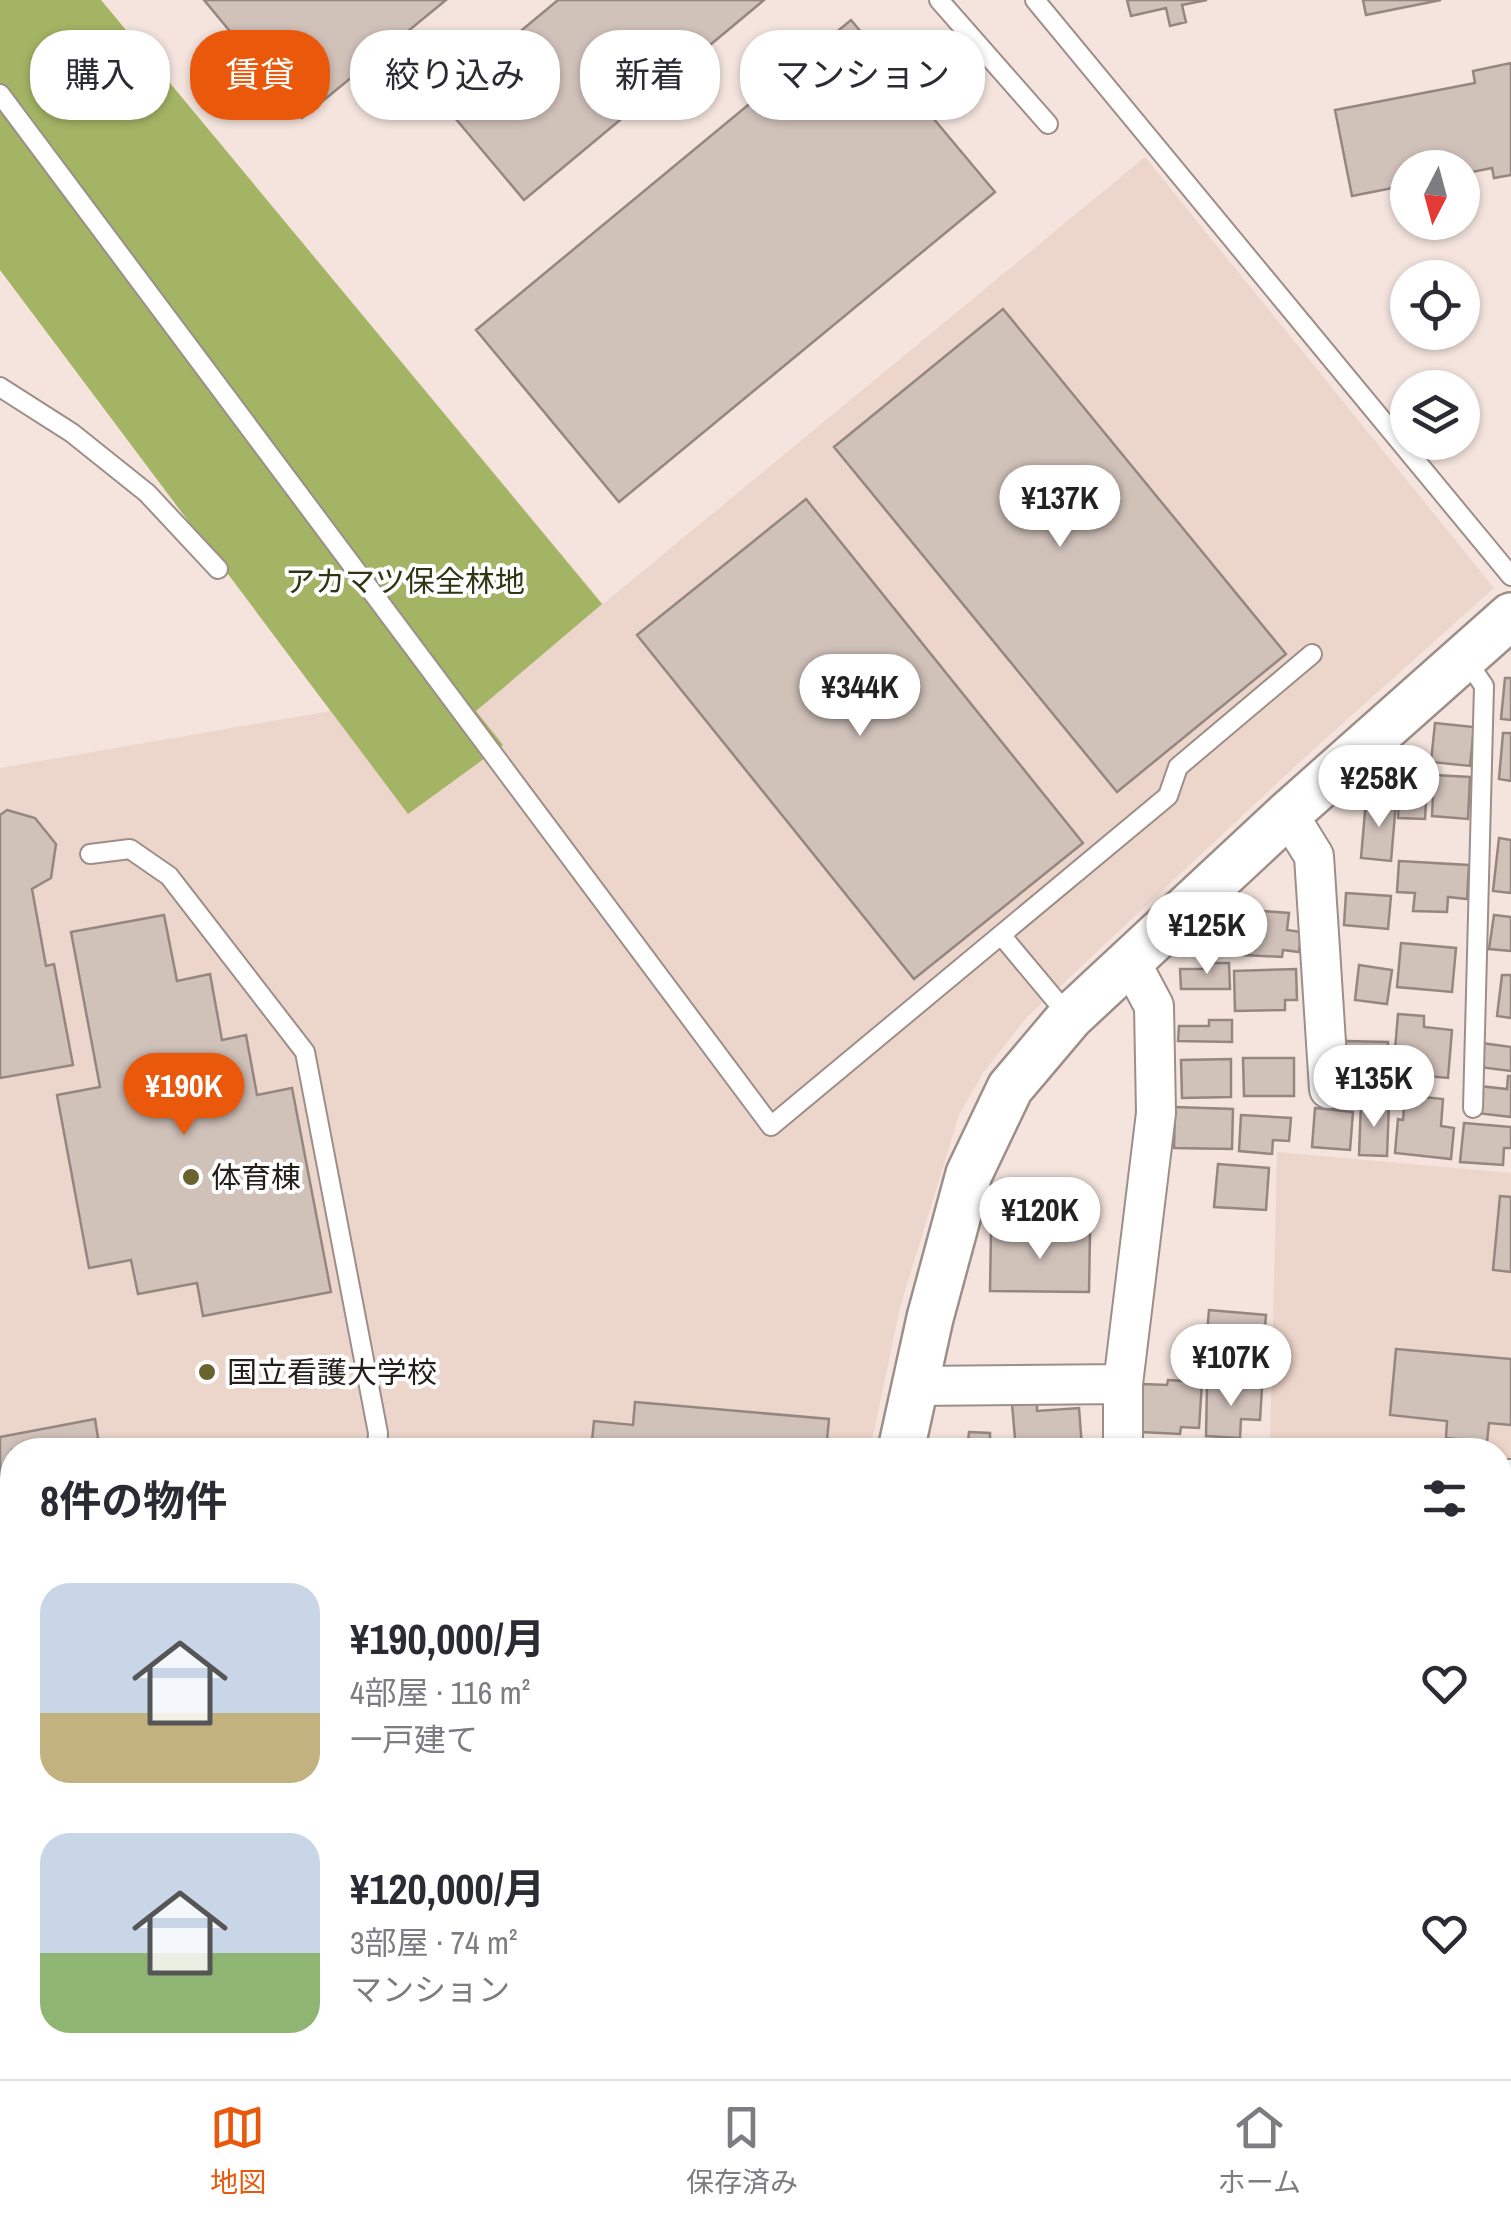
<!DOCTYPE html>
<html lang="ja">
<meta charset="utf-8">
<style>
body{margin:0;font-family:"Archivo Narrow","Noto Sans JP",sans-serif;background:#f7f7f7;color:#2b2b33;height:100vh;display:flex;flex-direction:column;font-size:38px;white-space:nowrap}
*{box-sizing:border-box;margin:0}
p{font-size:32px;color:#7c7c81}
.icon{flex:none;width:55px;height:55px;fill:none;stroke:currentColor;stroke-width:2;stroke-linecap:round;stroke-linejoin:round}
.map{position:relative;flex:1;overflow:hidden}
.details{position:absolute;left:0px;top:1438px;width:1512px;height:642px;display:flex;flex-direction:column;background:#fff;border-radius:40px 40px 0 0;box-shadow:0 2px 8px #0004}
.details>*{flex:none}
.top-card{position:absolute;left:30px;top:30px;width:1000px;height:90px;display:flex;gap:20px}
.needle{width:65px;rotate:186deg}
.buttons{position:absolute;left:1390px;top:150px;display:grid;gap:20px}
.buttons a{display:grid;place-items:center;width:90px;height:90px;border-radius:50%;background:#fff;box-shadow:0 2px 8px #0004;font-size:50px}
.price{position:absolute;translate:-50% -85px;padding:0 22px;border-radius:35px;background:#fff;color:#222;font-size:32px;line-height:65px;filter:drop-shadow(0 2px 5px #0008)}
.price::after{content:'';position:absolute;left:50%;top:60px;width:30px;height:22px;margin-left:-15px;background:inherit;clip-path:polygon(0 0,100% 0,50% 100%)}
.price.selected{background:#ea580c;color:#fff}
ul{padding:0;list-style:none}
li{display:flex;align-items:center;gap:30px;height:250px;padding:0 40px}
li span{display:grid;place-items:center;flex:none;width:280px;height:200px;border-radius:30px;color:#555}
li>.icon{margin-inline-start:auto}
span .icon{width:120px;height:120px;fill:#fffc;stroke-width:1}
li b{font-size:42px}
h2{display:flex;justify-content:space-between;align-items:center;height:120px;padding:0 40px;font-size:42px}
.chip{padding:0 35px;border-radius:40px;background:#fff;box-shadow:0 2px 8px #0004;font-size:35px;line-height:90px}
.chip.selected{background:#ea580c;color:#fff}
.tabs{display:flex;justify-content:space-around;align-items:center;height:140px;border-top:2px solid #e1e1e2;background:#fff;font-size:28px;color:#7c7c81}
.tabs a{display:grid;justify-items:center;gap:5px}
.tabs .selected{color:#ea580c}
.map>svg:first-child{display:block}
.built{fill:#ecd5ca}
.forest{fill:#a3b464}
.building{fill:#d0c1b9;stroke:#958780;stroke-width:2.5}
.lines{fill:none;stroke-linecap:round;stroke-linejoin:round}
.service-casing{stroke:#9d8e88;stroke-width:22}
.minor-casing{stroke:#9d8e88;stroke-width:42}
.tertiary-casing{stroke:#9d8e88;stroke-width:50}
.primary-casing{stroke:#9d8e88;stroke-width:60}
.path{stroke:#b1a49e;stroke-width:6;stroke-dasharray:10 5;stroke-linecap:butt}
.service{stroke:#fff;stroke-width:18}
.minor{stroke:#fff;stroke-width:38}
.tertiary{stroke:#fff;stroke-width:45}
.primary{stroke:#fff;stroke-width:55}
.poi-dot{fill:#696330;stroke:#fff;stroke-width:4}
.labels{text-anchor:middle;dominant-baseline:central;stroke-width:8;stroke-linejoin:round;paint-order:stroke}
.park-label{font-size:30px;fill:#303614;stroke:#fff}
.poi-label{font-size:30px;fill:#241e1b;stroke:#fff;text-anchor:start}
</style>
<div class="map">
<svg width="1511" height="2079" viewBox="0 0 1511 2079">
<rect width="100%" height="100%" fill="#f4e4dd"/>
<path class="built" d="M0,0H101L603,604L1145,157L1494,588L1304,758L1027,1017L983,1073L959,1115L900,1307L870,1450H12V1895L0,1897V768L330,711L0,270Z
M1277,1152L1511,1173V1470L1500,1469V1450L1270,1448Z"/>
<path class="forest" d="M0,0H101L602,604L476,711L503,745L408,814L0,270Z"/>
<path class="building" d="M204,0H446L302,118Z
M558,0H764L524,200L439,99Z
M1127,0H1207L1182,5L1186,22L1170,26L1166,8L1131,16Z
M1363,0H1441L1366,15Z
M851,20L995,192L619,502L476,330Z
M1511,63V175L1494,178L1492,168L1462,174V168H1408V185L1352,196L1335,110L1475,83L1473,71Z
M1003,309L1286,654L1117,792L834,447Z
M806,499L1083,843L914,979L637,635Z
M1505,678H1511V720L1501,719Z
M1435,723L1474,727L1470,766L1431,762Z
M1503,733H1511V781L1499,779Z
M1401,763L1428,765L1425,819L1398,818Z
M1434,775L1470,777L1468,819L1432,816Z
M1366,800L1396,802L1391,861L1361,858Z
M7,810L35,818L56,844L51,878L32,889L46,966L54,964L73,1065L0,1078V815Z
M1499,838L1511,840V893L1493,891Z
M1399,861L1469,865L1467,899L1448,897L1447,912L1413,911L1415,893L1397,892Z
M1346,893L1391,896L1388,929L1344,925Z
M1239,909L1289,913L1287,930L1301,932L1299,952L1283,950L1282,957L1244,955V949L1236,948Z
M164,915L177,981L210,974L222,1040L246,1035L257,1095L292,1088L331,1292L203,1316L197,1283L138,1294L131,1260L89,1268L57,1095L100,1087L71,932Z
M1494,915L1511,917V951L1489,949Z
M1401,943L1456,948L1452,992L1397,987Z
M1206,963H1229L1230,989H1181L1180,969H1206Z
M1359,965L1392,970L1387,1004L1355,1000Z
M1296,969L1297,1000H1285V1010L1235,1011L1234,971Z
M1502,975H1511V1018L1497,1016Z
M1398,1014L1424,1016V1027L1452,1030L1448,1078L1393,1073Z
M1209,1020H1232V1042L1178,1041L1179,1026H1209Z
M1345,1041L1388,1042L1385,1096L1343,1094Z
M1482,1043L1511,1047V1071L1479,1067Z
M1243,1058H1294V1096H1244Z
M1231,1059V1097L1182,1098L1181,1060Z
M1508,1076H1511V1117L1476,1113L1479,1086L1507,1089Z
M1405,1095L1443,1099L1441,1126L1454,1128L1451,1159L1395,1153L1398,1119L1403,1120Z
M1361,1103L1389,1104L1387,1156L1359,1155Z
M1175,1107L1233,1109L1232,1149L1174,1148Z
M1315,1108L1353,1112L1350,1150L1312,1147Z
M1241,1115L1291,1118L1289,1141L1273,1140L1272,1154L1239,1151Z
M1464,1123L1511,1127V1148H1504L1503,1165L1460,1162Z
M1218,1164L1269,1168L1266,1210L1214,1207Z
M1500,1196L1511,1197V1272L1493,1270Z
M991,1232L1090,1233L1089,1292L990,1291Z
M1209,1310L1266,1315L1263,1349L1206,1345Z
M1396,1349L1511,1359V1425L1489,1423L1487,1442L1446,1438L1447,1421L1390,1415Z
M1168,1380L1202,1382L1199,1428L1181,1427L1180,1434L1141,1432L1143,1384L1167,1385Z
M1207,1385L1262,1388L1260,1420L1241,1419L1240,1438L1206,1436Z
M635,1402L829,1419L826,1450H591L594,1421L633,1425Z
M1037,1403V1411L1079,1408L1082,1447L1075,1450H1016L1012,1404Z
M95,1419L100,1450H12V1824L0,1826V1437Z
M969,1432L990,1433V1439L1010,1441V1450H967Z
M1500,1507L1511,1508V1539L1500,1538Z
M1500,2006L1511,2007V2065L1500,2064Z
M12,2060V2068H34L36,2079H0V2062Z
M53,2068H100L101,2073L83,2076L82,2070L54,2074Z
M110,2068H147L146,2071L155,2072V2079H109Z
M215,2068H272V2074H214Z
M489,2068H645L644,2075L602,2070L601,2079H487Z
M695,2068H770L772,2079H697Z
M777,2068H851L852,2079H778Z
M995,2068H1146V2079H995Z
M1188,2068H1220L1219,2079L1187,2076Z
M1382,2068H1452V2079H1382Z
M160,2070L207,2075V2079H159Z"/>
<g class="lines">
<g class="service-casing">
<path id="service" d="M939,0L1048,124
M1035,0L1511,576
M0,94L771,1126L1168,796L1178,767L1312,654
M0,387L72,433L147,493L218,569
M1465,658L1484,686L1473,1108
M90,854L130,849L169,876L305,1052L378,1433L377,1450
M1001,935L1068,1015
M1500,1597L1511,1598
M0,1857L12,1855
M1335,2079L1336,2068"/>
</g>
<g class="minor-casing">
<path id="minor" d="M1288,814L1314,856L1329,1089
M916,1386L1123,1384
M1123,1450V1384L1156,1113L1154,1006L1130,961
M1500,1479H1511
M1500,1799L1511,1709
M0,1921L12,1918
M0,2007L12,2004
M890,2068L891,2079
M468,2079L469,2068"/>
</g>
<g class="tertiary-casing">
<path id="tertiary" d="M901,1450L930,1318L969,1174L1010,1088L1070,1017L1288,814L1511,616"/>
</g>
<g class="primary-casing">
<path id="primary" d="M1500,1941L1511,1943
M0,1968L12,1966"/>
</g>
<path class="path" d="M104,2079V2068"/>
<use href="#service" class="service"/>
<use href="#minor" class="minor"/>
<use href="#tertiary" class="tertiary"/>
<use href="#primary" class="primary"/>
</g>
<g class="poi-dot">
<circle cx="191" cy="1177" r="10"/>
<circle cx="207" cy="1372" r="10"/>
</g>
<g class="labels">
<g class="park-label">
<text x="405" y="581">アカマツ保全林地</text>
</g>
<g class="poi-label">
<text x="211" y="1177">体育棟</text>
<text x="227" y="1372">国立看護大学校</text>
</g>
</g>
</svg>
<div class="buttons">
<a><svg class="needle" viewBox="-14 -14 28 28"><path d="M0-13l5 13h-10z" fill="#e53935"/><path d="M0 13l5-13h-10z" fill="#7c7c81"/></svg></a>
<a><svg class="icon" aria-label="locate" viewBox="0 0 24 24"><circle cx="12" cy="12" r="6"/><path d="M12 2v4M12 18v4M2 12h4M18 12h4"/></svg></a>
<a><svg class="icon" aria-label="layers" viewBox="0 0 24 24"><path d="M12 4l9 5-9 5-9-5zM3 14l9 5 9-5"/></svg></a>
</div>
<b class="price" style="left:1060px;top:550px">¥137K</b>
<b class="price" style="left:860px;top:739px">¥344K</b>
<b class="price" style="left:1379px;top:830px">¥258K</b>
<b class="price" style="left:1207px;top:977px">¥125K</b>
<b class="price" style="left:1374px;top:1130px">¥135K</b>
<b class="price selected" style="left:184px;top:1138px">¥190K</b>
<b class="price" style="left:1040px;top:1262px">¥120K</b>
<b class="price" style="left:1231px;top:1409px">¥107K</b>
<div class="top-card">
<a class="chip">購入</a>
<a class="chip selected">賃貸</a>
<a class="chip">絞り込み</a>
<a class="chip">新着</a>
<a class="chip">マンション</a>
</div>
<section class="details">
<h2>8件の物件<svg class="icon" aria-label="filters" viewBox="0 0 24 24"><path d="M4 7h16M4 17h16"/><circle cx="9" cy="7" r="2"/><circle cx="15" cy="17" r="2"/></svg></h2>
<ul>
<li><span style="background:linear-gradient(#c9d6e8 65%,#c2b280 0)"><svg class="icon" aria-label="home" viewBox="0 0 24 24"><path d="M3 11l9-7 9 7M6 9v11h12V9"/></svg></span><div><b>¥190,000/月</b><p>4部屋 · 116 m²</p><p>一戸建て</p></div><svg class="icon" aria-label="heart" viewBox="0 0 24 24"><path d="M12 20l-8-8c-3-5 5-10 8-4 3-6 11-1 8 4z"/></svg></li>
<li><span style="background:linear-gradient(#c9d6e8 60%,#8fb573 0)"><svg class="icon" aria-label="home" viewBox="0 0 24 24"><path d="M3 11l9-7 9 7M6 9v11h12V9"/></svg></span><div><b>¥120,000/月</b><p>3部屋 · 74 m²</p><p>マンション</p></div><svg class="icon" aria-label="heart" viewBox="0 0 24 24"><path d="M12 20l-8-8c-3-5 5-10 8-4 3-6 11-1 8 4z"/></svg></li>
</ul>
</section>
</div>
<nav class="tabs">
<a class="selected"><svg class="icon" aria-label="map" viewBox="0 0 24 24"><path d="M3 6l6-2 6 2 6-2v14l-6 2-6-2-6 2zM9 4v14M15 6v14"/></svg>地図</a>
<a><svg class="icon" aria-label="saved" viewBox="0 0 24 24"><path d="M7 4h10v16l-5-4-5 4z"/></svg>保存済み</a>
<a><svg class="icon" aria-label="home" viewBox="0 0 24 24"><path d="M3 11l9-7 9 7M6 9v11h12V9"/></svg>ホーム</a>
</nav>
